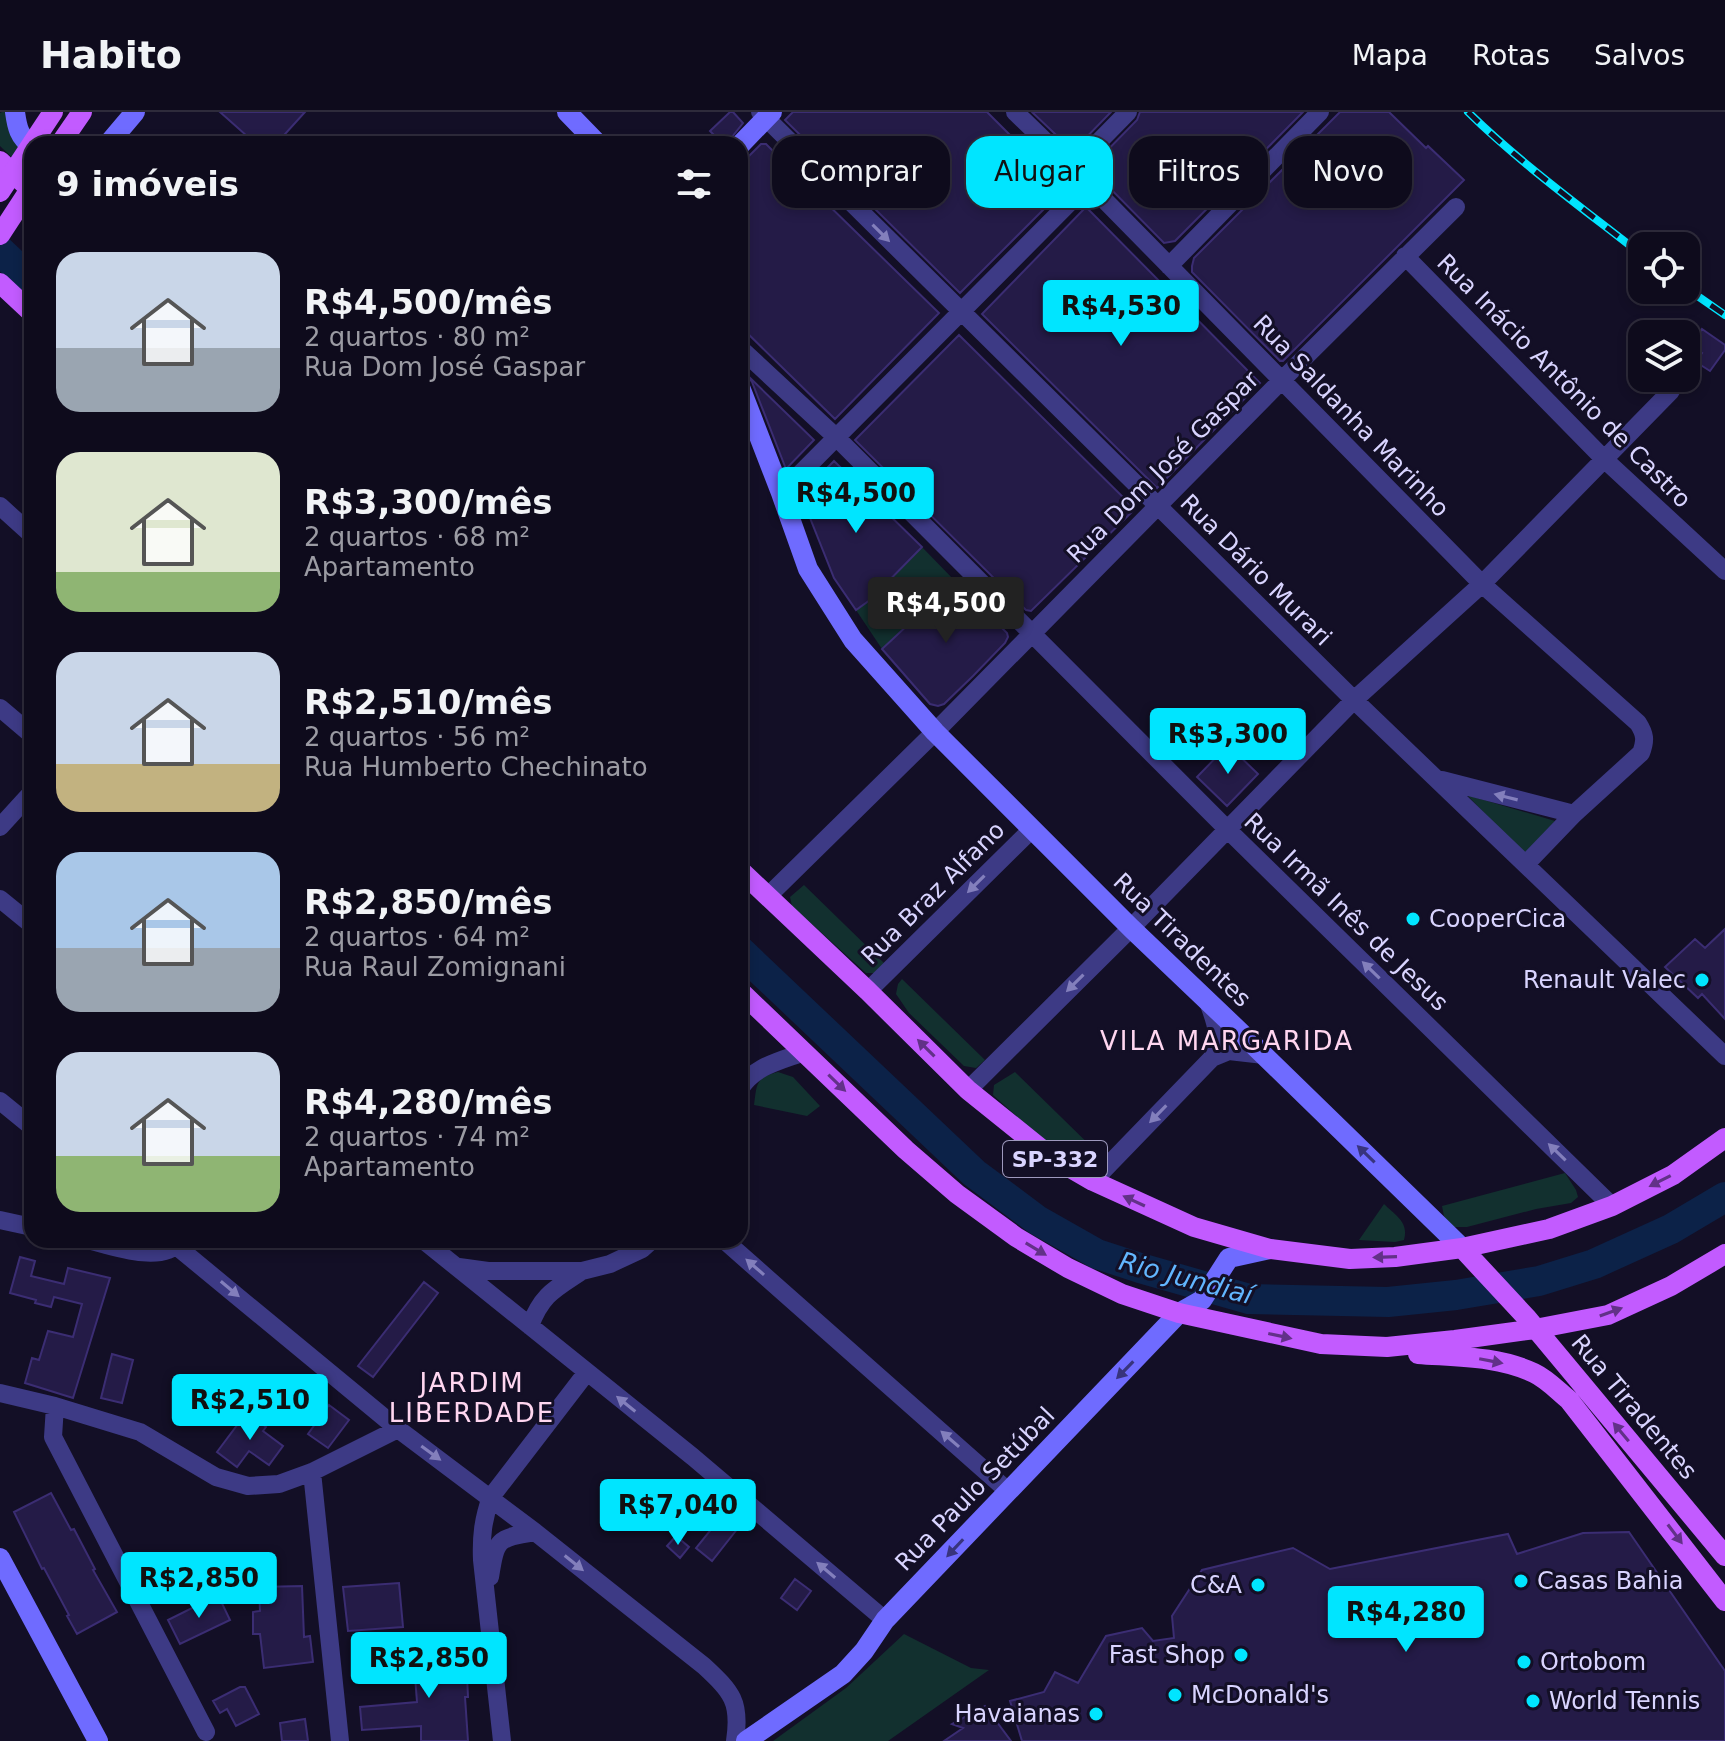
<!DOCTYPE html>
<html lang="pt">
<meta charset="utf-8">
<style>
body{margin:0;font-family:"DejaVu Sans",sans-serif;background:#171425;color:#f1f3f6;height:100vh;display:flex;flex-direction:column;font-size:30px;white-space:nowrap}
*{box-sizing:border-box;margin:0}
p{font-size:26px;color:#9b9ba3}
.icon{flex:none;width:44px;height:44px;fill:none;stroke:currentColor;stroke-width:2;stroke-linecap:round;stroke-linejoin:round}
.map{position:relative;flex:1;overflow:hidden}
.details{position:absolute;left:24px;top:24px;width:724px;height:1112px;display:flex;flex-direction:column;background:#0e0b1c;border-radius:24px;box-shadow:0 4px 12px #0003,0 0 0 2px #2e2b3b}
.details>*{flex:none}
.hud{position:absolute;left:772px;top:24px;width:760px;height:72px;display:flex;gap:16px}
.tools{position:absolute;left:1628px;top:120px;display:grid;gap:16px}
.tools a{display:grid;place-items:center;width:72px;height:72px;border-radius:16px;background:#0e0b1c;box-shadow:0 4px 12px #0003,0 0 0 2px #2e2b3b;font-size:40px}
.price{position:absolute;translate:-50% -68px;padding:0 18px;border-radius:8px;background:#00e5ff;color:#111;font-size:26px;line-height:52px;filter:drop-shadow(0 2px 4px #0008)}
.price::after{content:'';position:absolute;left:50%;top:48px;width:24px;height:18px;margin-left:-12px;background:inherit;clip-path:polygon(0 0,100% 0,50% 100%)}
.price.current{background:#222;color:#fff}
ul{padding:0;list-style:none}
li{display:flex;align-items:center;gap:24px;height:200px;padding:0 32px}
li span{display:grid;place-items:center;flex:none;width:224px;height:160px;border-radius:24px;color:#555}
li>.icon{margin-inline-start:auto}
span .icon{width:96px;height:96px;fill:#fffc;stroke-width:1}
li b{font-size:34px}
h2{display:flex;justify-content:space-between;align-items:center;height:96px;padding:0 32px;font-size:34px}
.pill{padding:0 28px;border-radius:24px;background:#0e0b1c;box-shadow:0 4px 12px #0003,0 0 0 2px #2e2b3b;font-size:28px;line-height:72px}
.pill.current{background:#00e5ff;color:#111}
header{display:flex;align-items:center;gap:48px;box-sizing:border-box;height:112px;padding:0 40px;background:#0e0b1c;border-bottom:2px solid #2e2b3b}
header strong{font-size:38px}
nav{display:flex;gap:44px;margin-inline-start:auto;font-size:28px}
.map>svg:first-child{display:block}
.green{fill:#12302f}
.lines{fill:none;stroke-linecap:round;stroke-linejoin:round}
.river{stroke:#0c2248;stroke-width:30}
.building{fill:#241b47;stroke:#3b2d73;stroke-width:2}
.street{stroke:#3d3a85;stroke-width:18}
.secondary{stroke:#6f6bff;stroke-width:20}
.primary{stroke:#c25bff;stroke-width:20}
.rail-casing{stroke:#00e5ff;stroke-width:8}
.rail{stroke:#130f26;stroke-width:5;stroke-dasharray:15;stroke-linecap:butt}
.primary-bridge{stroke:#c25bff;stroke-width:20}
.oneway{fill:#837fbc}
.oneway2{fill:#623188}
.oneway3{fill:#38347d}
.poi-dot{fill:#00e5ff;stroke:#130f26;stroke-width:3}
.labels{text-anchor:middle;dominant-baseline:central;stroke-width:6;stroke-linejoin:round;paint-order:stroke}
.shield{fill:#130f26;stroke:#9e99be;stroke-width:2}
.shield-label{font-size:22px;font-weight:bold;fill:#d9d4ff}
.street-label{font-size:24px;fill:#d9d4ff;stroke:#130f26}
.poi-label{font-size:24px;fill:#d9d4ff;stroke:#130f26;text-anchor:start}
.neighbourhood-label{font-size:26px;letter-spacing:2px;fill:#ffd6f0;stroke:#130f26}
.water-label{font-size:26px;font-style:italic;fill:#62b6ff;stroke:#130f26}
</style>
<header>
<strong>Habito</strong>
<nav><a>Mapa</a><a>Rotas</a><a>Salvos</a></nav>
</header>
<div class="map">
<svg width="1725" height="1629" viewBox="0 0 1725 1629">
<rect width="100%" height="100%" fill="#130f26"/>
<path class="green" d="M2,0H9L32,40V65L0,34V1Z
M922,435L955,469L882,537L856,498L870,488Z
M1467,683L1555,709L1524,742Z
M804,773L884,851L874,861H866L792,794L790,785Z
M902,867L985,948L976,956L964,954L909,901L896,882L898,872Z
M778,960L793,965L820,994L807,1004L754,993C757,972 755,966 778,960Z
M1015,960L1105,1048L1093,1055L1085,1056L1044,1029L993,983L994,973Z
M1565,1061L1576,1078L1578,1085L1571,1091L1536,1097L1467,1115H1453L1444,1104L1442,1094Z
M1384,1092C1396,1104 1409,1110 1404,1128L1395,1130L1359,1128Z
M904,1522L971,1556L989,1558L888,1629H773L846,1576Z"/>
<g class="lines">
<path class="river" d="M0,139L32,169
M740,839L974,1061L1037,1108L1097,1142L1140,1156L1249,1187L1388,1190L1456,1183L1539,1169L1594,1152L1671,1117L1725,1085"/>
</g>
<path class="building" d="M220,0H305L276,32H256Z
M730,0H733L743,11L728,30L723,32L710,19Z
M793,0H987L1064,77L960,181L785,8Z
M1032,0H1111L1073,39Z
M1140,0H1303L1175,129L1164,131L1090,56L1137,8Z
M1340,0H1389L1426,36L1428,34L1464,68L1283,249H1280L1192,160V154L1194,146Z
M761,32H766L775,41L939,201L835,307L740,214V53Z
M1086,95L1260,271L1157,376L982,202Z
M1702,217L1725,233V238L1710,259L1696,250L1702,241L1691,233Z
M959,223L1135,397L1031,499L1026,498L855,328Z
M746,262L814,328L786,357L752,270Z
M834,349L922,435L870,488L856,498L834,466L806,396L797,387Z
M955,469L1007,521L1008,525L1005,531L973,564L944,592L938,594L930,592L882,537Z
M1228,633L1258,662L1227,694L1197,665Z
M1725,817V907L1702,882L1698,886L1665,855L1695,827L1705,836Z
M20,1145L35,1149L31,1164L64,1172L68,1156L110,1166L73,1286L25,1271L32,1246L39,1248L48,1219L73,1225L82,1192L54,1185L51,1195L35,1191L36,1188L10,1181Z
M424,1170L438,1181L373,1265L358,1254Z
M112,1242L133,1248L122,1291L101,1286Z
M329,1293L349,1308L328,1336L308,1322Z
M247,1300L266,1315L263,1319L283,1334L269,1353L249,1339L237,1355L217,1340Z
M51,1381L71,1418L74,1417L85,1438L95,1457L93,1458L117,1500L77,1522L67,1504L69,1503L44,1456L42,1457L14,1400Z
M722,1404L738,1416L712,1449L696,1436Z
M1629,1420L1725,1559V1629H1022L1010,1589L1044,1580L1055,1560L1078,1571L1106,1524L1142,1516L1153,1529L1174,1526L1172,1504L1202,1458L1293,1436L1330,1457L1508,1422L1517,1442L1583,1421Z
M676,1424L689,1435L680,1446L667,1434Z
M795,1467L811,1479L797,1498L781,1486Z
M399,1471L403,1515L348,1519L343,1475Z
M302,1474L304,1525L310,1524L313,1550L264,1556L260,1522H253V1500L260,1499L259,1475Z
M218,1483L230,1508L180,1532L168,1508Z
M459,1535L462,1564H467L468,1585H465L468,1629H421V1614L362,1618L360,1595L417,1590L413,1538Z
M240,1575H245L259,1602L236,1614L227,1597L220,1601L213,1589Z
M985,1594L1011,1629H944L963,1616L952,1612Z
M305,1607L308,1629H282L280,1611Z"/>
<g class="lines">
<path class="street" d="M760,0L1354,588L1725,944
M1015,0L1073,56L1482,472L1638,611C1645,622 1646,628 1641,641L1574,702L1526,752
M1073,56L1128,0
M1405,144L1604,347L1725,459
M1169,154L1320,0
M740,236L837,326L1228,718L1612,1094
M781,381L1088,72
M0,394L32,423
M0,596L32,623
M1442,668L1574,702
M0,715L32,680
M768,784L935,620L1282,268L1456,95
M0,787L32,813
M868,879L1032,717
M1208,890C1218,917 1219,918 1212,946
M740,977C754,954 780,949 804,940
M968,978L1131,816L1354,588L1482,472L1671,279
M0,989L32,1015
M1093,1069L1212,946L1229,939L1264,943
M0,1108L32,1115
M88,1128C112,1134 161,1152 180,1130
M169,1128L398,1317L535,1420L704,1554C732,1580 741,1590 735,1629
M423,1128L693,1345L885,1508
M724,1128L1008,1379
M459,1155L488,1159H582L610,1152L642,1137L652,1128
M530,1214C542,1182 555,1177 582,1159
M0,1281L55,1294L140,1320L216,1365L248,1374L279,1372L312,1360L398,1317
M55,1294L53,1325L206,1620
M312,1360L340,1629
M490,1465C496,1427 497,1426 535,1420
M502,1629L482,1448C481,1425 483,1407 491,1385L587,1260"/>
<path class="secondary" d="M15,0C17,15 19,25 32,34
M567,0L598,32
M108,32L135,0
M740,33L772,0
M740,275L781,381L808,457L853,528L935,620L1131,816L1237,917L1462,1136
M0,1446L98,1629
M746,1629L843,1562L864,1539L885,1508L1179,1201L1202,1188L1229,1146L1270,1137"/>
<path class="primary" d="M60,32L82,0
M0,49L32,79
M0,171L32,201
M740,758L868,879L968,978L1050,1044L1093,1069L1194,1115L1270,1137L1350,1147L1395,1145L1462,1136L1549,1117L1612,1094L1673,1063L1725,1026
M740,879L906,1038L957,1082L1016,1125L1068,1156L1122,1182L1179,1201L1321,1232L1387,1235L1455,1228L1535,1217L1608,1203L1671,1174L1725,1142
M1462,1136L1526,1205L1725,1444
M1418,1242C1457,1245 1498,1244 1534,1261C1547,1267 1558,1279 1569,1288L1725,1489"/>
<g class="rail-casing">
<path id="rail" d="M1468,0C1520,51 1585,98 1642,143
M1686,176L1725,203"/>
</g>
<use href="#rail" class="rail"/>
<path class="primary-bridge" d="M0,80L53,0
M0,123L32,74"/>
</g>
<defs><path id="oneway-solid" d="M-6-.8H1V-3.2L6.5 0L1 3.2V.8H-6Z" transform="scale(2)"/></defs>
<g class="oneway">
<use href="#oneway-solid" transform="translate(881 121) rotate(45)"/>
<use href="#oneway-solid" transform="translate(1506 685) rotate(-166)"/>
<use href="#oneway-solid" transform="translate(976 772) rotate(135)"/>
<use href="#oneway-solid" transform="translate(1371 858) rotate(-136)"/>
<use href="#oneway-solid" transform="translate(1075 871) rotate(135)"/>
<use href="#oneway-solid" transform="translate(1158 1002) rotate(134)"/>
<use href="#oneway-solid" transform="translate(1557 1040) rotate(-136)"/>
<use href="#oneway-solid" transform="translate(755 1155) rotate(-139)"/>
<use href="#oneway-solid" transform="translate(230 1177) rotate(40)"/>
<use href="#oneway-solid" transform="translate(626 1292) rotate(-141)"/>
<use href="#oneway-solid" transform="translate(950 1327) rotate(-139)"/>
<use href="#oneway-solid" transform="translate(431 1341) rotate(36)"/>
<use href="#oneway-solid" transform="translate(574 1451) rotate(39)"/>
<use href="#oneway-solid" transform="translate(826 1458) rotate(-140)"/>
</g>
<g class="oneway2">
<use href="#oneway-solid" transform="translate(926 936) rotate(-135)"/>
<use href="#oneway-solid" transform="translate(837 971) rotate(44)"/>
<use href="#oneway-solid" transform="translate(1660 1069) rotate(153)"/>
<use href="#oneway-solid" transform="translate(1134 1089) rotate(-155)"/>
<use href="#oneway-solid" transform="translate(1036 1137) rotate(31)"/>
<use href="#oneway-solid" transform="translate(1385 1145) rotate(178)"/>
<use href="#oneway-solid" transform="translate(1611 1200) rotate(-20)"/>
<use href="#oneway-solid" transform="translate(1280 1224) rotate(12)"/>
<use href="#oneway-solid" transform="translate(1491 1249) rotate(11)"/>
<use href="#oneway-solid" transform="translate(1621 1320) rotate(-130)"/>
<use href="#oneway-solid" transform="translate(1675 1422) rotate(53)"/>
</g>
<g class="oneway3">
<use href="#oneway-solid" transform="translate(1366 1042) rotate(-136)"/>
<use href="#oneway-solid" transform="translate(1125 1258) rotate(134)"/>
<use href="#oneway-solid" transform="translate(955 1436) rotate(133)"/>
</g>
<g class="poi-dot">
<circle cx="1413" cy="807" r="8"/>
<circle cx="1702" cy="868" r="8"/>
<circle cx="1521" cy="1469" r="8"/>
<circle cx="1258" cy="1473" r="8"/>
<circle cx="1241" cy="1543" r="8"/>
<circle cx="1524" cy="1550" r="8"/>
<circle cx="1175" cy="1583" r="8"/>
<circle cx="1533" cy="1589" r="8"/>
<circle cx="1096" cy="1602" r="8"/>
</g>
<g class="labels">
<rect class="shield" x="1003" y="1029" width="104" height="36" rx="6"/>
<g class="shield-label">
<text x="1055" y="1047">SP-332</text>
</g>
<g class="street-label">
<text transform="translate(1564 269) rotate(45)">Rua Inácio Antônio de Castro</text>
<text transform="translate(1351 304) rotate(46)">Rua Saldanha Marinho</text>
<text transform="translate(1163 355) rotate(-45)">Rua Dom José Gaspar</text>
<text transform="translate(1256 458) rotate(45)">Rua Dário Murari</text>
<text transform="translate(933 781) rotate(-45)">Rua Braz Alfano</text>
<text transform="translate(1346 800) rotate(44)">Rua Irmã Inês de Jesus</text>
<text transform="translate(1182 828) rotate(44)">Rua Tiradentes</text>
<text transform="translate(1634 1295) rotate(50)">Rua Tiradentes</text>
<text transform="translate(975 1377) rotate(-46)">Rua Paulo Setúbal</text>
</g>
<g class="poi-label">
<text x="1429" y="807">CooperCica</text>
<text x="1686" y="868" text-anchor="end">Renault Valec</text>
<text x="1537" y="1469">Casas Bahia</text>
<text x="1242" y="1473" text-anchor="end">C&amp;A</text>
<text x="1225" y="1543" text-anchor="end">Fast Shop</text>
<text x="1540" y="1550">Ortobom</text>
<text x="1191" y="1583">McDonald's</text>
<text x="1549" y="1589">World Tennis</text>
<text x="1080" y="1602" text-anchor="end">Havaianas</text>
</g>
<g class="neighbourhood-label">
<text x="1227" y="929">VILA MARGARIDA</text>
<text x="472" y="1271">JARDIM<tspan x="472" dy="30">LIBERDADE</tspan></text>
</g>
<g class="water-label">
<text transform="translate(1186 1166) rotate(15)">Rio Jundiaí</text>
</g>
</g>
</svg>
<div class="tools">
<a><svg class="icon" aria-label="locate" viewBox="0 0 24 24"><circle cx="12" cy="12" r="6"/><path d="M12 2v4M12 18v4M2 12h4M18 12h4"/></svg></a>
<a><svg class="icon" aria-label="layers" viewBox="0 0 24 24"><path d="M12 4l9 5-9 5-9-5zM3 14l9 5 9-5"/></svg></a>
</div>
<b class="price" style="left:1121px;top:236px">R$4,530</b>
<b class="price" style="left:856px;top:423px">R$4,500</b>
<b class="price current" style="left:946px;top:533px">R$4,500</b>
<b class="price" style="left:1228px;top:664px">R$3,300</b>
<b class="price" style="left:250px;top:1330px">R$2,510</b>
<b class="price" style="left:678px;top:1435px">R$7,040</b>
<b class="price" style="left:199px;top:1508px">R$2,850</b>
<b class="price" style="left:1406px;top:1542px">R$4,280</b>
<b class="price" style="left:429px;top:1588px">R$2,850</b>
<div class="hud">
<a class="pill">Comprar</a>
<a class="pill current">Alugar</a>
<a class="pill">Filtros</a>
<a class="pill">Novo</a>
</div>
<section class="details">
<h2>9 imóveis<svg class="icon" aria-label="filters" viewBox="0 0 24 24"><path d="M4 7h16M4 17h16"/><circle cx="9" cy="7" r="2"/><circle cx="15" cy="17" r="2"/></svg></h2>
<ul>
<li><span style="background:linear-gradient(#c9d6e8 60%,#9aa5b1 0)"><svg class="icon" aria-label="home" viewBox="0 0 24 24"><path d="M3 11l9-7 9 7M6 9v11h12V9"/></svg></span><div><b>R$4,500/mês</b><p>2 quartos · 80 m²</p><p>Rua Dom José Gaspar</p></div></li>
<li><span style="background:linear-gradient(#dfe7d0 75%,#8fb573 0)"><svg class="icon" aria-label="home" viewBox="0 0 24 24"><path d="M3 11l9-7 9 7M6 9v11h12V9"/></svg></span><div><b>R$3,300/mês</b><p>2 quartos · 68 m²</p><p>Apartamento</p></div></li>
<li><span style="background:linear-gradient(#c9d6e8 70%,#c2b280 0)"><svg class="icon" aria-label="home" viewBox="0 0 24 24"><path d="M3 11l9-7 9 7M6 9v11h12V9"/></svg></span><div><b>R$2,510/mês</b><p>2 quartos · 56 m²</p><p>Rua Humberto Chechinato</p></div></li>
<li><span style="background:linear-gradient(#a9c7e8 60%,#9aa5b1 0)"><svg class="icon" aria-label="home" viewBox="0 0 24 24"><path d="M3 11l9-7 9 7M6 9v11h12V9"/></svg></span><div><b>R$2,850/mês</b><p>2 quartos · 64 m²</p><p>Rua Raul Zomignani</p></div></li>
<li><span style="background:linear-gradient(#c9d6e8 65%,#8fb573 0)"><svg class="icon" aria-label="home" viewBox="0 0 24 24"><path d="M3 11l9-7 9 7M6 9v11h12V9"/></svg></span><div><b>R$4,280/mês</b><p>2 quartos · 74 m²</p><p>Apartamento</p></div></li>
</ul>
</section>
</div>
